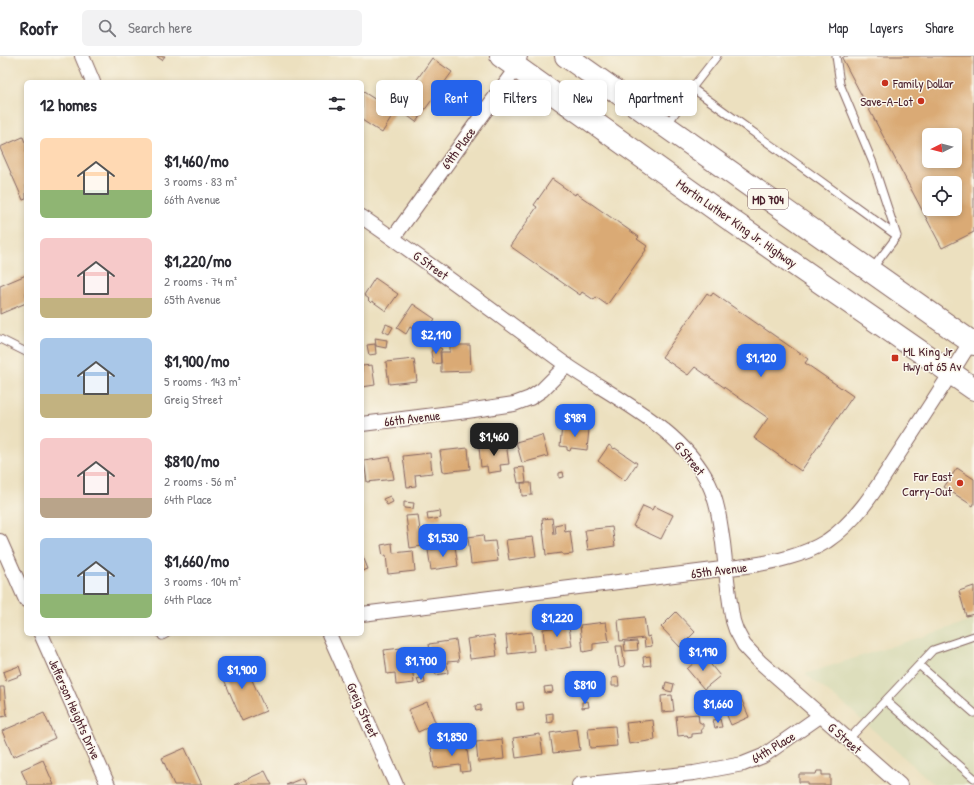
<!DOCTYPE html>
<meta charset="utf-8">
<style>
body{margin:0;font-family:"Patrick Hand",sans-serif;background:#f2f2f3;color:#2b2b33;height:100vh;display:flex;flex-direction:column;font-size:15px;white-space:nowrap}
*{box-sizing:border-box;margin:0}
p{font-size:13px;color:#7c7c81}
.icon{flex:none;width:22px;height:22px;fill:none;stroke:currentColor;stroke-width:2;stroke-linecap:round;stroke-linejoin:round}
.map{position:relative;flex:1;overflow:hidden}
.sheet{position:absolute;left:24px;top:24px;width:340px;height:556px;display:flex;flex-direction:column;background:#fff;border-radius:6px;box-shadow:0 2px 6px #0003}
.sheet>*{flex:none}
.guide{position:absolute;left:376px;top:24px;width:380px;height:36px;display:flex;gap:8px}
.needle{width:26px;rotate:264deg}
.fabs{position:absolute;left:922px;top:72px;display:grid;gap:8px}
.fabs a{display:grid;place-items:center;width:40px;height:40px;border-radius:6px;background:#fff;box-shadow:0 2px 6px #0003;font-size:20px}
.price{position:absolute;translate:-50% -34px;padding:0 9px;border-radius:8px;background:#2563eb;color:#fff;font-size:13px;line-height:26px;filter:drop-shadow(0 1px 2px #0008)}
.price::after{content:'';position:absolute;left:50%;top:24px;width:12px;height:9px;margin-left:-6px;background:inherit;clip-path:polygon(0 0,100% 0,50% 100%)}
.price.active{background:#222;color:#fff}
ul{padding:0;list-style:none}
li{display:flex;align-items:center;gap:12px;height:100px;padding:0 16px}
li span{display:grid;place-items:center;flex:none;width:112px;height:80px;border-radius:6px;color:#555}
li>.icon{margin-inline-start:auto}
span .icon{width:48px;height:48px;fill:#fffc;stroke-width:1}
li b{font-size:17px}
h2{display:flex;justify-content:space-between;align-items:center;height:48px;padding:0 16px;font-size:17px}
.tag{padding:0 14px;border-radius:6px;background:#fff;box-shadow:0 2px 6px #0003;font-size:14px;line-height:36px}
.tag.active{background:#2563eb;color:#fff}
header{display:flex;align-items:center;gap:24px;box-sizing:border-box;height:56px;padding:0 20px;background:#fff;border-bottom:1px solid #e1e1e2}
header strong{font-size:19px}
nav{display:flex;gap:22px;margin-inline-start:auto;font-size:14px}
.search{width:280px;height:36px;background:#f2f2f3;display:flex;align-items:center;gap:10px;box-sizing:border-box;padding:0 14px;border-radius:6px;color:#7c7c81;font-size:15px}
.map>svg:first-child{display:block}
.built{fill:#dddebc}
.building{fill:#daaa74;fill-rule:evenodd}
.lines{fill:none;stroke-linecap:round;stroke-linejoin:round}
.lane-casing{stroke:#83635f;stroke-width:9}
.street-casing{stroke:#83635f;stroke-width:16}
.primary-casing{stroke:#83635f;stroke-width:24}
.lane{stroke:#fff;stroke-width:7}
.street{stroke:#fff;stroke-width:14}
.primary{stroke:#fff;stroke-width:22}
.poi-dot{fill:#c8321e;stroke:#fbf7ec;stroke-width:1.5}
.labels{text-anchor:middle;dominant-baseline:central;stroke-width:3;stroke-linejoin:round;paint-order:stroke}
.shield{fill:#fbf7ec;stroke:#7f6065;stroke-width:1}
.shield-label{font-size:12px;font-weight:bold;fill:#4a1f2b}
.poi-label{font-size:13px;fill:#4a1f2b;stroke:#fbf7ec;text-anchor:start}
.street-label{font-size:13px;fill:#4a1f2b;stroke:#fbf7ec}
</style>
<header>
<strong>Roofr</strong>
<div class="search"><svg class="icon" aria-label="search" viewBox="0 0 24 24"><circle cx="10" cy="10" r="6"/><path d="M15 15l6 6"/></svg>Search here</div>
<nav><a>Map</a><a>Layers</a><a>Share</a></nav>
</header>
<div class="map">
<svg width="974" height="729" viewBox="0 0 974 729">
<rect width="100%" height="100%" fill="#fbf7ec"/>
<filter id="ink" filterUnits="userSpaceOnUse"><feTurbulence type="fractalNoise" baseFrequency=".025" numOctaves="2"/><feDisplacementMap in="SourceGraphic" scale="8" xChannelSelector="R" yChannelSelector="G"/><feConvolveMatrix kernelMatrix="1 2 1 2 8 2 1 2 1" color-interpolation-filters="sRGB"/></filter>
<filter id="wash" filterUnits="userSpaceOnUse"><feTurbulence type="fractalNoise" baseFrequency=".012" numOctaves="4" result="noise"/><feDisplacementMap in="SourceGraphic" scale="16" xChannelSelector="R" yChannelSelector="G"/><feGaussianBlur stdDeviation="0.9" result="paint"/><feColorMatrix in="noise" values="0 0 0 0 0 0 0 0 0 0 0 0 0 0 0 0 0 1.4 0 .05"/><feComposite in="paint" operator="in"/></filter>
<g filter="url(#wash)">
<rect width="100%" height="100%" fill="#ece0bf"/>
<path class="built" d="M974,564V729H935L845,649L805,618Z"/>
<g id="blocks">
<path class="building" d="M156,0H165L162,4Z
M845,0H974V176L942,192L842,2ZM929,79H955V105H929ZM929,127H955V153H929Z
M432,2L452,16L416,66L397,52Z
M362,35L395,56L382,77L362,64Z
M23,81L26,89V143L23,144L0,92V91Z
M552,123L575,139L576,137L639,181L637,183L647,190L645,193L646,194L607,249L596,241L594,244L582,236L580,239L510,190L537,151L534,149Z
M26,219V247L0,258V230Z
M375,222L398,238L386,255L372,245L371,247L368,244L369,243L364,239Z
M707,237L711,240L713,237L808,303L805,307L853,340L801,415L754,382L768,362L695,311L688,319L662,301Z
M413,248L435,263L423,280L410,271L406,278L397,272Z
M386,268L393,271L389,278L383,275Z
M375,282L387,284L386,292L376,290Z
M375,288L376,298L369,299L367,289Z
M435,289L442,293L440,296L441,307L433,308L431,296Z
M450,289H470L471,315L441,316V296H450Z
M414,303L417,325L389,328L386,306Z
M372,309L375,329L362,331V310Z
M562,370L589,373L587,394L571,392L570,395L567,394V391L560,390Z
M542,379L548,400L522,407L516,386Z
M506,387L509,408L500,409L501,415L488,417L487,410L481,411L479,391Z
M609,389L614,393L615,392L637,407L625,425L598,405Z
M468,392L470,413L443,416L440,395Z
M430,397L432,417L415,419L416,430L407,431L403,400Z
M390,401L394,423L367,426L364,405Z
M524,411L526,426L518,427L515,412Z
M957,412L974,423V448L973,450L944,431Z
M563,416L564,421L559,422V417Z
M521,427H531L532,439L522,440Z
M390,440L393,446L387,449L383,443Z
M404,446L414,447L413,453L404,452Z
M643,450L652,454L654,450L673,459L661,483L633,470Z
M440,455L441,462L428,464L427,457Z
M418,459L422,490L410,492L406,460Z
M552,462L554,478H556L555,469L564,467L565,476L570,475L573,498L563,499L562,497L546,499L542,463Z
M612,471L615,490L588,494L585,474Z
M483,479L484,486L495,485L498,505L471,508L468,481Z
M533,481L536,500L509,504L506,484Z
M392,487L393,497L413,495L415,515L388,518L386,499L383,500L381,489Z
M455,490L458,510L431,514L428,494Z
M362,498L368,513L362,515Z
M974,530V558L966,560L959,535Z
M676,556L695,576L680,591L661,571Z
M644,561L647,581L650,580L652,590L645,591L644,582L620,585L618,564Z
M606,566L609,586L593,588V594L583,596L580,569Z
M569,570L572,590L545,594L543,573Z
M532,576L534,595L508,598L506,579Z
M494,579L497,600L470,603L467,583Z
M456,584L459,605L447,606L448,617L436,619L434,608H432L429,588Z
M637,585L638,594L625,595L624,586Z
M616,590H622L625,610L619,611Z
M410,591L414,627L396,629L395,617L387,618L384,594Z
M703,599L720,620L704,633L687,613Z
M650,600L651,609L644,610L643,601Z
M242,602L266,655L242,665L219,612Z
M19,610L22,619L6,625L3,616Z
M424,621L425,627L419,629L417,623Z
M618,621L619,630H612V622Z
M666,626L674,628L672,636L664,634Z
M552,630L553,636L545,637L544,631Z
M0,631H4L7,660L0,661Z
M672,639L674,655L662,656L661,640Z
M740,640L749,661L731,669L722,648Z
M588,645L589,651L582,652V646Z
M427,646L436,668L418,676L408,654Z
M523,646L524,653L517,654L516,647Z
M481,649V654L476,655L475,650Z
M44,657L55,682L13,701L2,675Z
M553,657V666L547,667L546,658Z
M698,658L699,666L703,668V673H701L702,677L692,678V681L688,682L687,679L678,680L676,660Z
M720,663L722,671L715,672L713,664Z
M653,664L655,684L629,688L626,667Z
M615,670L617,690L590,692L588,672Z
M577,673L580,694L553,697L550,677Z
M540,678L543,698L516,702L513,682Z
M502,683L504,703L478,706L476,686Z
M466,686L470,715L461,716L460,709L434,712L431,692L458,689L457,687Z
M185,692L202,729H174L162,702Z
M43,704L54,729H28L21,714Z
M265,715L272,729H234Z
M817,715H822V719H830V729H807V726H799V718H816Z
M303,722L306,729H286Z"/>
</g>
</g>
<g filter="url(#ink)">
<use href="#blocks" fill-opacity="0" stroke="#83635f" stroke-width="1"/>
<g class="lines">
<g class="lane-casing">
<path id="lane" d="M836,0L840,28L873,107L897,180L872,213
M692,32L897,180
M667,69L692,32L717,0
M0,283L26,296
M161,578L162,580L166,578
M919,609L974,657
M886,645L974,722
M848,684L933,594L974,580"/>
</g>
<g class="street-casing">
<path id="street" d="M82,0L93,26
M362,161C431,208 498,259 565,308C614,342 683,373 709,428C718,447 720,467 723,487C726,513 728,539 733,565L736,574L744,589L760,606L900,729
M393,182L517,11L520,0
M362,368L467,355L514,348L530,342L542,334L567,309
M0,485L26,544
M362,558L746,510C774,506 803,500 827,485C861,462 881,424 903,391C926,356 949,321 971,285
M41,578L108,729
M329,578L396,729
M579,729L694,717L743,708L763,700L820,660"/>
</g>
<g class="primary-casing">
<path id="primary" d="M501,0L732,165L974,333
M566,0L974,288"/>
</g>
<use href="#lane" class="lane"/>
<use href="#street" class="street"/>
<use href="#primary" class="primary"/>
</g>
</g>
<g class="poi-dot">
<circle cx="885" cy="27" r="4"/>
<circle cx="921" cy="45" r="4"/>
<rect x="891" y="298" width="8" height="8" rx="2"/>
<circle cx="960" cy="427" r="4"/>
</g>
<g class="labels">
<rect class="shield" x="748" y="133" width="40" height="20" rx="3"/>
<g class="shield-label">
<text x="768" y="143">MD 704</text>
</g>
<g class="poi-label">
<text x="893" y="27">Family Dollar</text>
<text x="913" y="45" text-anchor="end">Save-A-Lot</text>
<text x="903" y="295">ML King Jr<tspan x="903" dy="15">Hwy at 65 Av</tspan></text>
<text x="952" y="420" text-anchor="end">Far East<tspan x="952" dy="15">Carry-Out</tspan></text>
</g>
<g class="street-label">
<text transform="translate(458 92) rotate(-54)">69th Place</text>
<text transform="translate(737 167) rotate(35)">Martin Luther King Jr. Highway</text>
<text transform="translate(431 209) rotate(36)">G Street</text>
<text transform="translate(412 362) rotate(-7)">66th Avenue</text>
<text transform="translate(690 402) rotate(51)">G Street</text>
<text transform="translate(719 514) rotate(-7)">65th Avenue</text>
<text transform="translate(75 653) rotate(66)">Jefferson Heights Drive</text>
<text transform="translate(363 654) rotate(66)">Greig Street</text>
<text transform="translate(845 682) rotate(41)">G Street</text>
<text transform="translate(773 691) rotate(-31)">64th Place</text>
</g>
</g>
</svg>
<div class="fabs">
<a><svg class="needle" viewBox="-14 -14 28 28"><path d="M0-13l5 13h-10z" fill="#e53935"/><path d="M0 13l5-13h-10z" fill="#7c7c81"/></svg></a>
<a><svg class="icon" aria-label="locate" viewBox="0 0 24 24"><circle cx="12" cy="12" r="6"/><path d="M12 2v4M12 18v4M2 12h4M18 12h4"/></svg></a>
</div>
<b class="price" style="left:436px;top:299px">$2,110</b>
<b class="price" style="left:761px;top:322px">$1,120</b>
<b class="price" style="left:575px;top:382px">$989</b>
<b class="price active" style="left:494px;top:401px">$1,460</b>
<b class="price" style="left:443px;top:502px">$1,530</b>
<b class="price" style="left:557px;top:582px">$1,220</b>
<b class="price" style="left:703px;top:616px">$1,190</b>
<b class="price" style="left:421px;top:625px">$1,700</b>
<b class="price" style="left:242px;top:634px">$1,900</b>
<b class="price" style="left:585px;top:649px">$810</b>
<b class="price" style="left:718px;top:668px">$1,660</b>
<b class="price" style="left:452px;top:701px">$1,850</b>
<div class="guide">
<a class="tag">Buy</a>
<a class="tag active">Rent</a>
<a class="tag">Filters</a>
<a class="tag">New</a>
<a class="tag">Apartment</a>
</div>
<section class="sheet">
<h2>12 homes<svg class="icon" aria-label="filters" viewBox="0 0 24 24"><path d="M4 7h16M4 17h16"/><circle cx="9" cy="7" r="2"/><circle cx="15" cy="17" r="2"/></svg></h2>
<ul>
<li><span style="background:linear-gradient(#ffd9b3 65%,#8fb573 0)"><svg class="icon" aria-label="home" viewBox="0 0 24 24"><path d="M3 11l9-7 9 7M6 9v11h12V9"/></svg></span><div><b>$1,460/mo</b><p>3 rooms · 83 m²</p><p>66th Avenue</p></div></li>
<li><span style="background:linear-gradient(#f6c9c9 75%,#c2b280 0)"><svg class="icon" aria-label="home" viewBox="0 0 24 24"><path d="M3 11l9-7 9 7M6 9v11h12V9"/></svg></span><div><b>$1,220/mo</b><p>2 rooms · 74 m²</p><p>65th Avenue</p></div></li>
<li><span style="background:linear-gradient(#a9c7e8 70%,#c2b280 0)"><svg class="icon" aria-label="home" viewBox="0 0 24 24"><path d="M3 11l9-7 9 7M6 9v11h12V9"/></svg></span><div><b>$1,900/mo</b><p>5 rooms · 143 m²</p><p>Greig Street</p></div></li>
<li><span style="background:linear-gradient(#f6c9c9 75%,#b9a48a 0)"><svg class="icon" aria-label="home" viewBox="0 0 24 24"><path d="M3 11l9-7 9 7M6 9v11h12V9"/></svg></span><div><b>$810/mo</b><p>2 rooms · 56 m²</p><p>64th Place</p></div></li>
<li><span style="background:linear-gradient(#a9c7e8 70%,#8fb573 0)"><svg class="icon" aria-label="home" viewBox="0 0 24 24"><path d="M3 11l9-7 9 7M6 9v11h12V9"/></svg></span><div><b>$1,660/mo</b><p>3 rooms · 104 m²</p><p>64th Place</p></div></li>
</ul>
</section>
</div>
